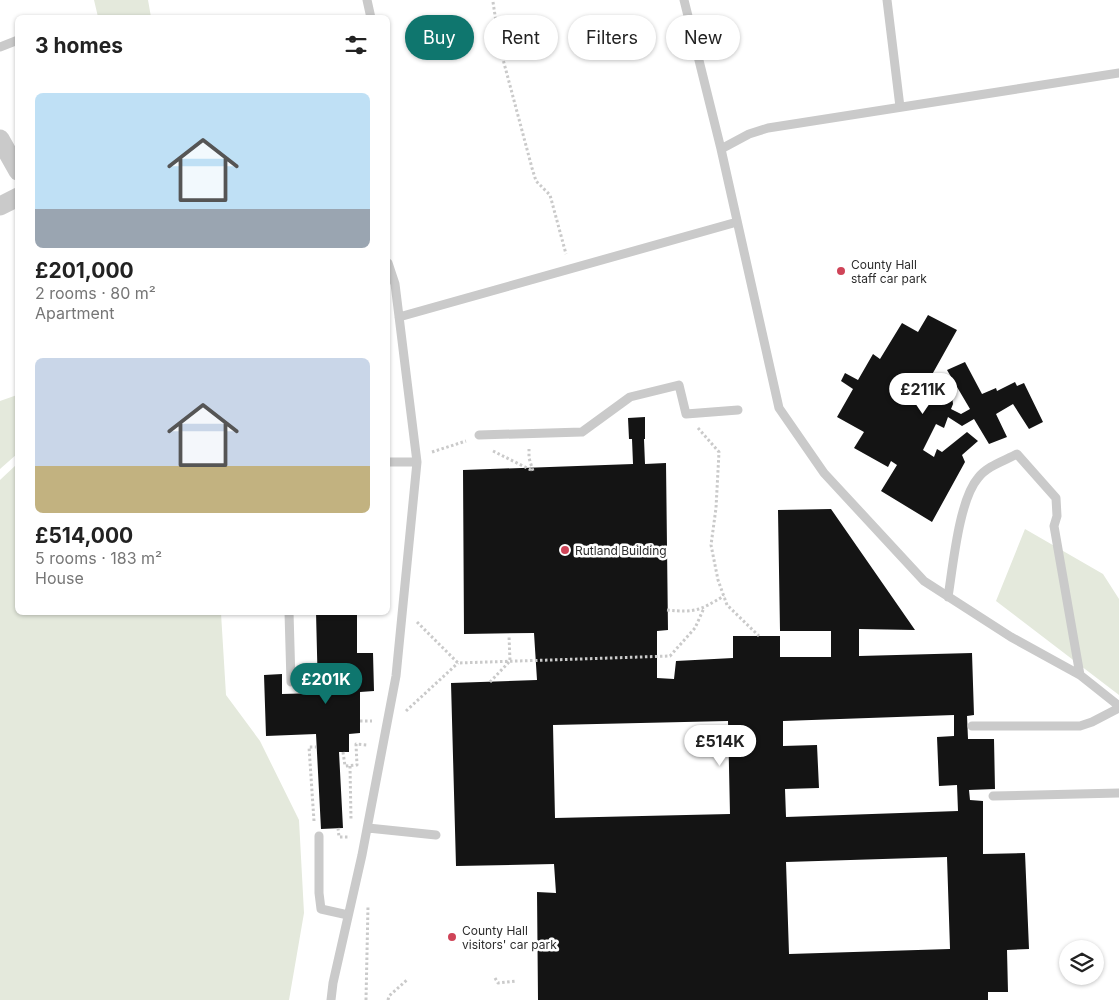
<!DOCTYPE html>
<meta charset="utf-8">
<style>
body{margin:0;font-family:Inter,sans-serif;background:#f2f2f2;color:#222;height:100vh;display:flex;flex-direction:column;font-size:19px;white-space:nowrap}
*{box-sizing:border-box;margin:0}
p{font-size:16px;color:#767676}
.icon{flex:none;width:28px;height:28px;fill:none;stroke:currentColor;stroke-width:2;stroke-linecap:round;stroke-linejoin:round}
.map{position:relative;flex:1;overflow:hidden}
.side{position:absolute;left:15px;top:15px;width:375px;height:600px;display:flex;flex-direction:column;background:#fff;border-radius:8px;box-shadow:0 1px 4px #0004}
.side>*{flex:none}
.hud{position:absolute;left:405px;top:15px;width:475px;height:45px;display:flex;gap:10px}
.tools{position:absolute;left:1059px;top:940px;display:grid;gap:10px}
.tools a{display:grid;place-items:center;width:45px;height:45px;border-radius:50%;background:#fff;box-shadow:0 1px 4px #0004;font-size:25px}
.price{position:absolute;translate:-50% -42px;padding:0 11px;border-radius:18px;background:#fff;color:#222;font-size:16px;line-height:32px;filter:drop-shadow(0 1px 2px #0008)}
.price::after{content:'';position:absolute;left:50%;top:30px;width:15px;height:11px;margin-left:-8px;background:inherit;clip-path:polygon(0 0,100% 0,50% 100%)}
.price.on{background:#0f766e;color:#fff}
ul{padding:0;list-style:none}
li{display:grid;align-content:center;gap:10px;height:265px;padding:0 20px}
li span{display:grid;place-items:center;height:155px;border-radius:8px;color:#555}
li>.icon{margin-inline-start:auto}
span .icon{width:90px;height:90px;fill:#fffc;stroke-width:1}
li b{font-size:21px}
h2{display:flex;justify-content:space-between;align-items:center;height:60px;padding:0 20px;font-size:21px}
.chip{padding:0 18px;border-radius:22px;background:#fff;box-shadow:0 1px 4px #0004;font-size:18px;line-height:45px}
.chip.on{background:#0f766e;color:#fff}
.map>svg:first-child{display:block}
.green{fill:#e4e9dc}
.building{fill:#141414;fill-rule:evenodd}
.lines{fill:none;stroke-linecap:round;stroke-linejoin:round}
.path{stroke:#cacaca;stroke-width:3;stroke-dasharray:2.5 2.5;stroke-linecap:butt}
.service{stroke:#cacaca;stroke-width:9}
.minor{stroke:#cacaca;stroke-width:19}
.poi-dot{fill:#cf4458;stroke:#fff;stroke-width:2}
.labels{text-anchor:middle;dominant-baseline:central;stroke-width:5;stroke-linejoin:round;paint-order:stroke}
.poi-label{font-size:12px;fill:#2d2d2d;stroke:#fff;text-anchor:start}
</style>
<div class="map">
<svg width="1119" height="1000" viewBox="0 0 1119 1000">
<rect width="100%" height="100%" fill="#fff"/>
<path class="green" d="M94,0H148L151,17H98Z
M17,395V454L0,469V401Z
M17,464L18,612L221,613L226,695L260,741L299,820L304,913L289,1000H0V480Z
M1025,529L1103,574L1119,599V695L996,601Z"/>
<path class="building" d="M928,315L957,330L929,380L952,396L953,404L951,409L961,414L970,409L947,370L965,362L982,394L996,388L997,391L1015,382L1017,386L1024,383L1043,422L1029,429L1013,404L996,414L1007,437L989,444L974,419L962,426L948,417L944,428L936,424L923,450L934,457L937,449L942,452L967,432L978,441L962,455L965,462L932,522L881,491L897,465L891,461L888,467L854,448L864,432L837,417L853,389L841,381L845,373L858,380L873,354L880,359L902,323L918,332Z
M645,417V439H644L645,464L666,463L668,630L657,631V678L674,679L676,661L733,658V636H780V657H831V631H780L778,510L831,509L915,630L859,629V656L972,653L974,715L967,716L968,739H994L995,789L969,790L970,800L983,801V854L1025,853L1029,949L1007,950L1008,992H988V1000H538L537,892L556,893L554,864L456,866L451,683L537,680L534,633L464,634L463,470L633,464L632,439H629L628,418ZM954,715V736L937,737L939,786L957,785L958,811L786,817L785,789L819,788L817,745L783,746V721ZM728,721L730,814L555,818L553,725ZM947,857L950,949L789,954L786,862Z
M316,612H357V653H373L374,691L360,692V733L349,734V752H339L343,828L321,829L316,734L266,736L264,675L282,674V694L318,693Z"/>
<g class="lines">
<path class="path" d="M493,2L500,48L532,168L536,181L550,195L566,254
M698,428L719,452L716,508L711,545L718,580L727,605L759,636
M493,451L533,471L529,458V449
M432,452L466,441
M667,610C696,613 700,610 724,596
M417,622L458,663L670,656L695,628L704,608
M490,682L510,661L509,636
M406,711L458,663
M360,721H372
M343,752L345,766L357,765L356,744L367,745
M350,766L351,820
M314,821L309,747H316
M338,828L339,837H350
M495,978L498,983L516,981
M366,1000L368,906
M388,1000L389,996L408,979"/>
<path class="service" d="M367,0L371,18
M684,0L721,149L779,408L824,473L924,581L1011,637L1080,675L1119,706
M887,0L900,107
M0,47L18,40
M721,149L749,134L768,128L1119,73
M399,317L737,222
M479,435L582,432L630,397L679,385L686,414L738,410
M388,462H417
M948,597C953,566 959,500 978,478C987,466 1004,461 1017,454L1056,498L1057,516L1054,526L1080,675
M289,612L291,682
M972,726H1080L1092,722L1119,708
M993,796L1119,793
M368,828L436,835
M319,836V893L321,909L348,915
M331,1000L333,983L362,855L396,676L417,462L395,284L388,263"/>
<path class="minor" d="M0,139L18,171
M0,206L18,197"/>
</g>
<g class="poi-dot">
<circle cx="841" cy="271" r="5"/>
<circle cx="565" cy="550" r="5"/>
<circle cx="452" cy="937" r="5"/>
</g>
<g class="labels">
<g class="poi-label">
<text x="851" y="264">County Hall<tspan x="851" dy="14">staff car park</tspan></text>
<text x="575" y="550">Rutland Building</text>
<text x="462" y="930">County Hall<tspan x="462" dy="14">visitors' car park</tspan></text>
</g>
</g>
</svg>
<div class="tools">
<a><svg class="icon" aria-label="layers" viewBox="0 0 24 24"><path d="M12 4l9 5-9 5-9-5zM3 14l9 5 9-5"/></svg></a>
</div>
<b class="price" style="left:923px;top:415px">£211K</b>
<b class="price on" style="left:326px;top:705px">£201K</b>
<b class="price" style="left:720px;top:767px">£514K</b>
<div class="hud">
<a class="chip on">Buy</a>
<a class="chip">Rent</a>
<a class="chip">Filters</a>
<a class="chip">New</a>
</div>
<section class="side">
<h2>3 homes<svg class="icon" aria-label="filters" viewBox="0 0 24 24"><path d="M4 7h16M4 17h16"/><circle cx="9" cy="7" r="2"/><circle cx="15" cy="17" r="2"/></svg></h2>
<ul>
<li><span style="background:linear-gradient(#bfe0f5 75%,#9aa5b1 0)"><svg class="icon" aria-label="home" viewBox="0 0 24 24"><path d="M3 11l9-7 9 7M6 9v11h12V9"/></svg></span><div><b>£201,000</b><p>2 rooms · 80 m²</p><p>Apartment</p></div></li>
<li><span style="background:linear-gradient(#c9d6e8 70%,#c2b280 0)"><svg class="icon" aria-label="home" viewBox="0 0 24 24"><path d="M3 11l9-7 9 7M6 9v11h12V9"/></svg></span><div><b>£514,000</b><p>5 rooms · 183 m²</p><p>House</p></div></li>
</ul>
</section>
</div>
